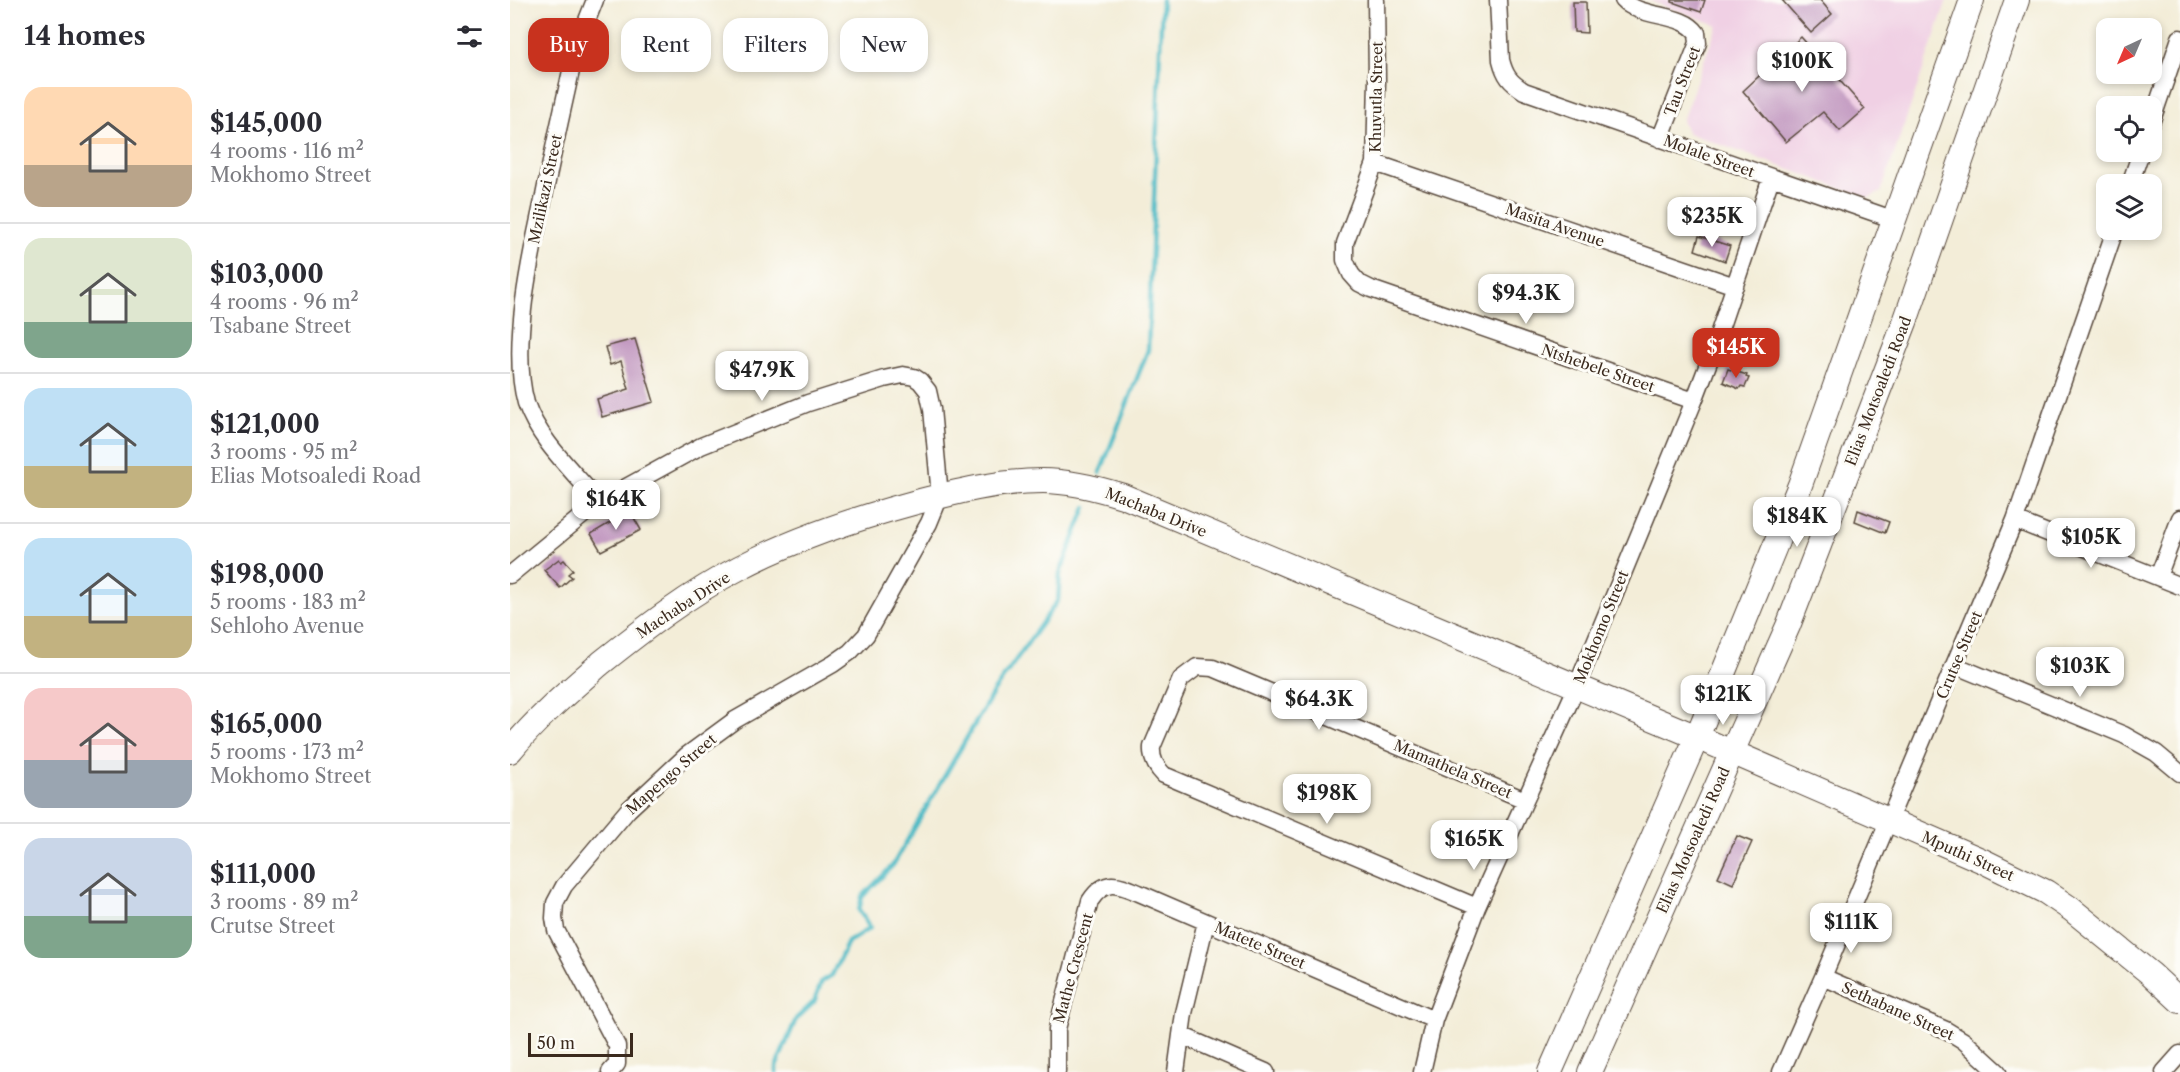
<!DOCTYPE html>
<meta charset="utf-8">
<style>
body{margin:0;font-family:"Libre Caslon Text",serif;background:#f2f2f3;color:#2b2b33;height:100vh;display:flex;flex-direction:column;font-size:22px;white-space:nowrap}
*{box-sizing:border-box;margin:0}
p{font-size:20px;color:#7c7c81}
.icon{flex:none;width:33px;height:33px;fill:none;stroke:currentColor;stroke-width:2;stroke-linecap:round;stroke-linejoin:round}
.map{position:relative;flex:1;overflow:hidden}
.panel{display:flex;flex-direction:column;background:#fff;width:510px}
.panel>*{flex:none}
.top-card{position:absolute;left:18px;top:18px;width:570px;height:54px;display:flex;gap:12px}
.needle{width:39px;rotate:224deg}
.controls{position:absolute;left:1586px;top:18px;display:grid;gap:12px}
.controls a{display:grid;place-items:center;width:66px;height:66px;border-radius:12px;background:#fff;box-shadow:0 3px 9px #0003;font-size:30px}
.scale{position:absolute;left:18px;bottom:15px;width:105px;box-sizing:border-box;padding-left:6px;border:3px solid #3b2a1e;border-top:0;font-size:16px;line-height:21px;white-space:nowrap;color:#3b2a1e;-webkit-text-stroke:4px #fdfcf7;paint-order:stroke}
.price{position:absolute;translate:-50% -51px;padding:0 14px;border-radius:12px;background:#fff;color:#222;font-size:20px;line-height:39px;filter:drop-shadow(0 2px 3px #0008)}
.price::after{content:'';position:absolute;left:50%;top:36px;width:18px;height:14px;margin-left:-9px;background:inherit;clip-path:polygon(0 0,100% 0,50% 100%)}
.price.current{background:#c8321e;color:#fff}
ul{padding:0;list-style:none}
li{display:flex;align-items:center;gap:18px;height:150px;padding:0 24px}
li+li{border-top:2px solid #e1e1e2}
li span{display:grid;place-items:center;flex:none;width:168px;height:120px;border-radius:18px;color:#555}
li>.icon{margin-inline-start:auto}
span .icon{width:72px;height:72px;fill:#fffc;stroke-width:1}
li b{font-size:26px}
h2{display:flex;justify-content:space-between;align-items:center;height:72px;padding:0 24px;font-size:26px}
.pill{padding:0 21px;border-radius:18px;background:#fff;box-shadow:0 3px 9px #0003;font-size:21px;line-height:54px}
.pill.current{background:#c8321e;color:#fff}
main{display:flex;flex:1;min-height:0}
.map>svg:first-child{display:block}
.built{fill:#f0d0e4}
.lines{fill:none;stroke-linecap:round;stroke-linejoin:round}
.stream{stroke:#4cbac5;stroke-width:4.5}
.building{fill:#c39ac1}
.street-casing{stroke:#57473a;stroke-width:19}
.secondary-casing{stroke:#57473a;stroke-width:26}
.street{stroke:#fff;stroke-width:16}
.secondary{stroke:#fff;stroke-width:24}
.labels{text-anchor:middle;dominant-baseline:central;stroke-width:6;stroke-linejoin:round;paint-order:stroke}
.street-label{font-size:15px;fill:#3b2a1e;stroke:#fdfcf7}
</style>
<main>
<section class="panel">
<h2>14 homes<svg class="icon" aria-label="filters" viewBox="0 0 24 24"><path d="M4 7h16M4 17h16"/><circle cx="9" cy="7" r="2"/><circle cx="15" cy="17" r="2"/></svg></h2>
<ul>
<li><span style="background:linear-gradient(#ffd9b3 65%,#b9a48a 0)"><svg class="icon" aria-label="home" viewBox="0 0 24 24"><path d="M3 11l9-7 9 7M6 9v11h12V9"/></svg></span><div><b>$145,000</b><p>4 rooms · 116 m²</p><p>Mokhomo Street</p></div></li>
<li><span style="background:linear-gradient(#dfe7d0 70%,#7fa58c 0)"><svg class="icon" aria-label="home" viewBox="0 0 24 24"><path d="M3 11l9-7 9 7M6 9v11h12V9"/></svg></span><div><b>$103,000</b><p>4 rooms · 96 m²</p><p>Tsabane Street</p></div></li>
<li><span style="background:linear-gradient(#bfe0f5 65%,#c2b280 0)"><svg class="icon" aria-label="home" viewBox="0 0 24 24"><path d="M3 11l9-7 9 7M6 9v11h12V9"/></svg></span><div><b>$121,000</b><p>3 rooms · 95 m²</p><p>Elias Motsoaledi Road</p></div></li>
<li><span style="background:linear-gradient(#bfe0f5 65%,#c2b280 0)"><svg class="icon" aria-label="home" viewBox="0 0 24 24"><path d="M3 11l9-7 9 7M6 9v11h12V9"/></svg></span><div><b>$198,000</b><p>5 rooms · 183 m²</p><p>Sehloho Avenue</p></div></li>
<li><span style="background:linear-gradient(#f6c9c9 60%,#9aa5b1 0)"><svg class="icon" aria-label="home" viewBox="0 0 24 24"><path d="M3 11l9-7 9 7M6 9v11h12V9"/></svg></span><div><b>$165,000</b><p>5 rooms · 173 m²</p><p>Mokhomo Street</p></div></li>
<li><span style="background:linear-gradient(#c9d6e8 65%,#7fa58c 0)"><svg class="icon" aria-label="home" viewBox="0 0 24 24"><path d="M3 11l9-7 9 7M6 9v11h12V9"/></svg></span><div><b>$111,000</b><p>3 rooms · 89 m²</p><p>Crutse Street</p></div></li>
</ul>
</section>
<div class="map">
<svg width="1670" height="1072" viewBox="0 0 1670 1072">
<rect width="100%" height="100%" fill="#fdfcf7"/>
<filter id="ink" filterUnits="userSpaceOnUse"><feTurbulence type="fractalNoise" baseFrequency=".0167" numOctaves="2"/><feDisplacementMap in="SourceGraphic" scale="12" xChannelSelector="R" yChannelSelector="G"/><feConvolveMatrix kernelMatrix="1 2 1 2 8 2 1 2 1" color-interpolation-filters="sRGB"/></filter>
<filter id="wash" filterUnits="userSpaceOnUse"><feTurbulence type="fractalNoise" baseFrequency=".008" numOctaves="4" result="noise"/><feDisplacementMap in="SourceGraphic" scale="24" xChannelSelector="R" yChannelSelector="G"/><feGaussianBlur stdDeviation="1.35" result="paint"/><feColorMatrix in="noise" values="0 0 0 0 0 0 0 0 0 0 0 0 0 0 0 0 0 1.4 0 .05"/><feComposite in="paint" operator="in"/></filter>
<g filter="url(#wash)">
<rect width="100%" height="100%" fill="#f3edd8"/>
<path class="built" d="M1137,0H1437L1371,192L1358,198L1178,133L1172,121L1207,25Z"/>
<g class="lines">
<path class="stream" d="M590,473L638,350L652,0
M266,1072V1067L286,1019L304,1002L312,981L322,975L338,942L360,928L349,910L352,897L383,865L484,691L548,600L550,573L576,507"/>
</g>
<g id="blocks">
<path class="building" d="M1162,0H1195L1191,12L1162,2Z
M1272,0H1310L1322,14L1301,33Z
M1063,2H1076L1077,33L1064,32Z
M1291,37L1355,109L1330,131L1313,112L1276,142L1233,91Z
M1189,236L1220,246L1215,261L1185,250Z
M125,339L144,402L92,417L87,399L119,389L111,361L100,365L95,347Z
M1218,369L1237,375L1236,377L1239,378L1235,387L1231,386L1229,389L1213,382Z
M1348,510L1379,522L1375,533L1345,521Z
M120,511L131,530L91,551L81,534Z
M49,559L51,562L54,560L63,570L58,574L62,577L50,588L34,570Z
M1227,836L1242,842L1223,884L1208,877Z"/>
</g>
</g>
<g filter="url(#ink)">
<use href="#blocks" fill-opacity="0" stroke="#57473a" stroke-width="1.5"/>
<g class="lines">
<g class="street-casing">
<path id="street" d="M85,0L68,43L63,62C53,107 43,151 34,196C21,254 0,346 16,403C29,441 64,472 89,502
M866,0L867,80L865,163L835,243V260L841,274L849,283L861,289L1184,401
M988,0L991,60C995,76 1000,82 1014,91L1385,220
M1113,0C1131,19 1173,12 1187,33L1188,43L1150,139
M1641,123L1670,38
M865,163L1225,286
M1620,184L1631,152
M1505,520L1670,586
M0,575L89,502L191,446L298,403L374,379L393,375L404,377L410,381L418,391L422,409L430,496L419,523L356,635L340,652L323,664L225,720L176,756L118,810L54,886L45,903L44,918L46,930L107,1046V1064L100,1072
M1648,577L1670,518
M1444,665L1614,735L1646,753L1670,773
M967,907L654,775C646,767 641,759 642,747L671,679L687,667L703,668L1015,800
M1313,977L1436,1030L1454,1041L1488,1072
M671,1035L756,1072
M547,1072V1029L580,901C595,878 608,884 629,893L924,1020
M666,1072L674,1013L696,922
M912,1072L924,1020L967,907L1066,688L1184,401L1200,359L1261,178
M1271,1072L1313,977L1505,520L1605,230
M1654,1072L1670,1054"/>
</g>
<g class="secondary-casing">
<path id="secondary" d="M0,751C27,718 59,691 91,663C135,628 179,594 229,568C284,539 344,519 403,503C445,492 489,481 533,481C560,481 587,488 613,496L1187,737L1473,861L1536,892L1561,909L1641,974L1670,1001
M1040,1072L1187,737L1290,485L1462,0
M1080,1072L1278,626L1395,322L1507,0"/>
</g>
<use href="#street" class="street"/>
<use href="#secondary" class="secondary"/>
</g>
</g>
<g class="labels">
<g class="street-label">
<text transform="translate(1172 81) rotate(-69)">Tau Street</text>
<text transform="translate(866 97) rotate(-89)">Khuvutla Street</text>
<text transform="translate(1199 156) rotate(20)">Molale Street</text>
<text transform="translate(35 189) rotate(-78)">Mzilikazi Street</text>
<text transform="translate(1045 225) rotate(19)">Masita Avenue</text>
<text transform="translate(1088 368) rotate(19)">Ntshebele Street</text>
<text transform="translate(1368 391) rotate(-69)">Elias Motsoaledi Road</text>
<text transform="translate(646 512) rotate(22)">Machaba Drive</text>
<text transform="translate(173 605) rotate(-33)">Machaba Drive</text>
<text transform="translate(1091 627) rotate(-68)">Mokhomo Street</text>
<text transform="translate(1449 655) rotate(-67)">Crutse Street</text>
<text transform="translate(943 769) rotate(23)">Mamathela Street</text>
<text transform="translate(161 774) rotate(-41)">Mapengo Street</text>
<text transform="translate(1183 840) rotate(-66)">Elias Motsoaledi Road</text>
<text transform="translate(1458 856) rotate(24)">Mputhi Street</text>
<text transform="translate(750 945) rotate(23)">Matete Street</text>
<text transform="translate(563 968) rotate(-75)">Mathe Crescent</text>
<text transform="translate(1388 1011) rotate(24)">Sethabane Street</text>
</g>
</g>
</svg>
<div class="controls">
<a><svg class="needle" viewBox="-14 -14 28 28"><path d="M0-13l5 13h-10z" fill="#e53935"/><path d="M0 13l5-13h-10z" fill="#7c7c81"/></svg></a>
<a><svg class="icon" aria-label="locate" viewBox="0 0 24 24"><circle cx="12" cy="12" r="6"/><path d="M12 2v4M12 18v4M2 12h4M18 12h4"/></svg></a>
<a><svg class="icon" aria-label="layers" viewBox="0 0 24 24"><path d="M12 4l9 5-9 5-9-5zM3 14l9 5 9-5"/></svg></a>
</div>
<div class="scale">50 m</div>
<b class="price" style="left:1292px;top:93px">$100K</b>
<b class="price" style="left:1202px;top:248px">$235K</b>
<b class="price" style="left:1016px;top:325px">$94.3K</b>
<b class="price current" style="left:1226px;top:379px">$145K</b>
<b class="price" style="left:252px;top:402px">$47.9K</b>
<b class="price" style="left:106px;top:531px">$164K</b>
<b class="price" style="left:1287px;top:548px">$184K</b>
<b class="price" style="left:1581px;top:569px">$105K</b>
<b class="price" style="left:1570px;top:698px">$103K</b>
<b class="price" style="left:1213px;top:726px">$121K</b>
<b class="price" style="left:809px;top:731px">$64.3K</b>
<b class="price" style="left:817px;top:825px">$198K</b>
<b class="price" style="left:964px;top:871px">$165K</b>
<b class="price" style="left:1341px;top:954px">$111K</b>
<div class="top-card">
<a class="pill current">Buy</a>
<a class="pill">Rent</a>
<a class="pill">Filters</a>
<a class="pill">New</a>
</div>
</div>
</main>
